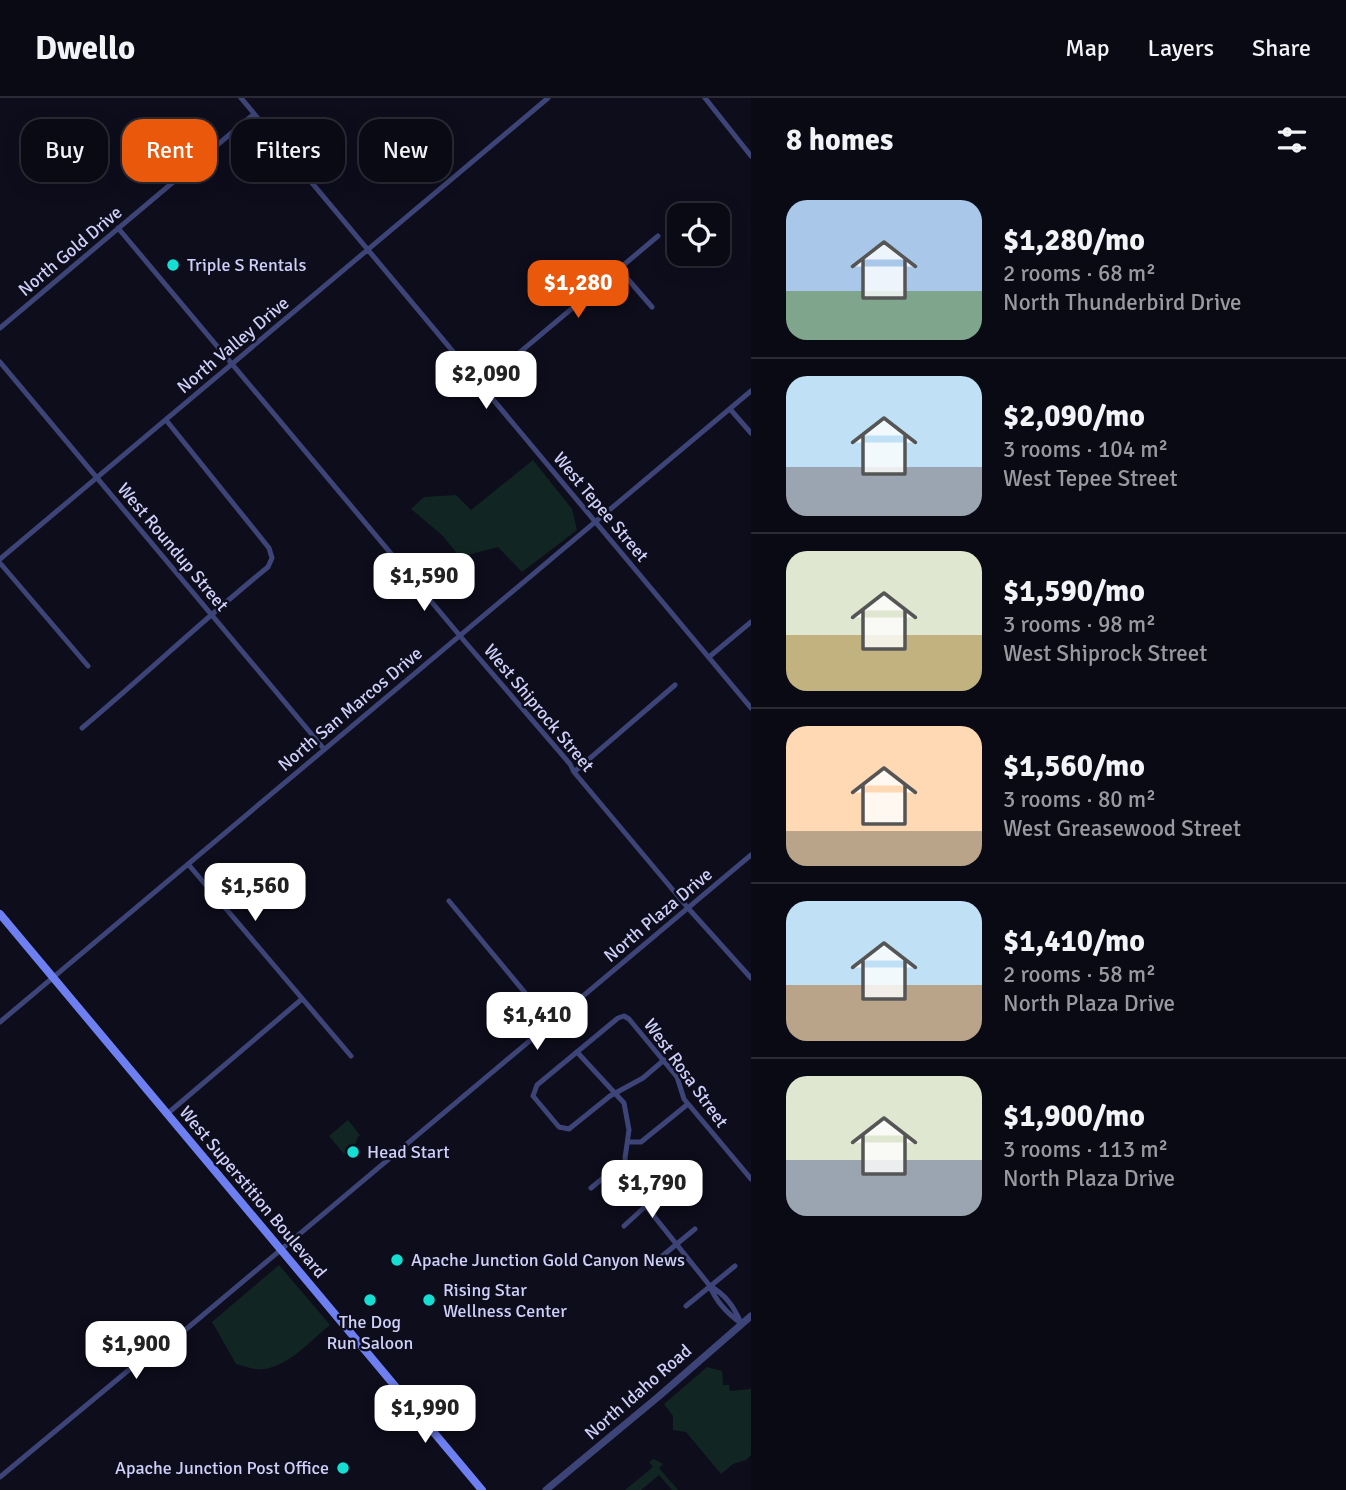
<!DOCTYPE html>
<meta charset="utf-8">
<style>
body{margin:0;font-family:Signika,sans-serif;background:#13131e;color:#f1f3f6;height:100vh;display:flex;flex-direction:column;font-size:26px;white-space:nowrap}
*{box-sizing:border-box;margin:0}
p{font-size:23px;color:#999aa0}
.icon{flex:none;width:38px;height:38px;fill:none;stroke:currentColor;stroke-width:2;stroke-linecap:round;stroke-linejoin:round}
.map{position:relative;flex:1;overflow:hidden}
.side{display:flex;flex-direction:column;background:#0a0a15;width:595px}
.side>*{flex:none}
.top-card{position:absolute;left:21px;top:21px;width:625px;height:63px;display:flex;gap:14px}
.buttons{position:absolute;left:667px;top:105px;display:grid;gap:14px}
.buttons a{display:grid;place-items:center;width:63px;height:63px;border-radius:14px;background:#0a0a15;box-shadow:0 4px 18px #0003,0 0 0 2px #2a2b34;font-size:35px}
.price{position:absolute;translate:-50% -60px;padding:0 16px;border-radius:14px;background:#fff;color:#222;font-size:23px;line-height:46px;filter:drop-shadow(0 2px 4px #0008)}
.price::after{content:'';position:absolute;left:50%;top:42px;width:21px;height:16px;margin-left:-10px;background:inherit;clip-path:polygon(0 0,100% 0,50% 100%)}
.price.selected{background:#ea580c;color:#fff}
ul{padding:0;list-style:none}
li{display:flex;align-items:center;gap:21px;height:175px;padding:0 35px}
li+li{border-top:2px solid #2a2b34}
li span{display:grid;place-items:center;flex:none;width:196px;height:140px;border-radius:21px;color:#555}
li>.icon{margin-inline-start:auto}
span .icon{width:84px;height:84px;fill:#fffc;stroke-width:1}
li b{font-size:30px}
h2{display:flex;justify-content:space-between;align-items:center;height:84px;padding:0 35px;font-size:30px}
.pill{padding:0 24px;border-radius:21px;background:#0a0a15;box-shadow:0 4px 18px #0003,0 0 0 2px #2a2b34;font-size:24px;line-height:63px}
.pill.selected{background:#ea580c;color:#fff}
header{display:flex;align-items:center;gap:42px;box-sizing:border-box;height:98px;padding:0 35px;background:#0a0a15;border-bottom:2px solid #2a2b34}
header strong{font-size:33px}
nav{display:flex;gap:38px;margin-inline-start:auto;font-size:24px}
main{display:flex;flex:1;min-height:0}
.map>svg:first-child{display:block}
.green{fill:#112622}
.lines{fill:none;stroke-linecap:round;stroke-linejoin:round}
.minor{stroke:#3d4477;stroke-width:5}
.tertiary{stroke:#3d4477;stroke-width:7}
.secondary{stroke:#6e80f1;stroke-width:8}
.poi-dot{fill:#16ded2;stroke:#0e0d1c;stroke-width:2.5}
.labels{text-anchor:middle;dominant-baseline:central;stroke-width:5;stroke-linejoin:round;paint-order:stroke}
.street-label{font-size:18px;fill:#ced0fa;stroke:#0e0d1c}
.poi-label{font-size:18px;fill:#ced0fa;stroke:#0e0d1c;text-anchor:start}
</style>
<header>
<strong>Dwello</strong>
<nav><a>Map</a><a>Layers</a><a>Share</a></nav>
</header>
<main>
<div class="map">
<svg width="751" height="1392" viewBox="0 0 751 1392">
<rect width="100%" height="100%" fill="#0e0d1c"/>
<path class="green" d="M533,362L572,411L577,432L522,474L498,449L460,459L442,437L411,411L424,399L456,397L471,412Z
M348,1022L360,1037L357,1040L356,1045L344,1056L329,1038Z
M279,1167L330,1227C311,1242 289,1268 264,1271C256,1273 245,1268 236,1266L212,1224Z
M707,1269L722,1273L723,1287H729L730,1293L751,1291V1357L746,1362L733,1366L721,1376L686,1334L673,1332V1318L664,1306Z
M654,1361L663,1366L659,1370L678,1392H672L659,1377L641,1392H625L653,1369L649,1364Z"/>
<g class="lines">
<path class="minor" d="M241,0L751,610
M705,0L751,58
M118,130L466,545L570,666L574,674L688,810L751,880
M619,171L652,209
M0,230L254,16
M0,264L324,651
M481,287L658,138
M730,311L751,335
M0,461L548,0
M0,465L88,568
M709,559L751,524
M82,630C145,577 204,521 268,469L272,460L269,450L166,322
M574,674L675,587
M188,766L351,958
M449,803L550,925
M0,924L751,293
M577,954L624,1005L629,1032L625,1060L626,1071L633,1092L710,1188C716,1204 728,1216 742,1226
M664,962L643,980L610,998L569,1031L559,1029L533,998L537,987L618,920L624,918L629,921L677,979L684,1001L751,1081
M167,1016L302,901
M628,1044H641L688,1006
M591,1090L608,1076L626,1071
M624,1128L662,1093
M650,1168L695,1131
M710,1188C726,1197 734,1209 741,1225
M686,1208L735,1168
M0,1379L148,1256L184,1233L751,757"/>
<path class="tertiary" d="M546,1392L658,1299L751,1218"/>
<path class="secondary" d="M0,816L482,1392"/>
</g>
<g class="poi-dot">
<circle cx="173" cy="167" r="7"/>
<circle cx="353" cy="1054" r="7"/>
<circle cx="397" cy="1162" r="7"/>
<circle cx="370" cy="1202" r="7"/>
<circle cx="429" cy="1202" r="7"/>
<circle cx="343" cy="1370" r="7"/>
</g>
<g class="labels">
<g class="street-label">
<text transform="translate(70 153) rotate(-40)">North Gold Drive</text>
<text transform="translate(233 247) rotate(-40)">North Valley Drive</text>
<text transform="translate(601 409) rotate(50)">West Tepee Street</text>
<text transform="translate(173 449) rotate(50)">West Roundup Street</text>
<text transform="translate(539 610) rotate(50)">West Shiprock Street</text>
<text transform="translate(350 611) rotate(-40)">North San Marcos Drive</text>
<text transform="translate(658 817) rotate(-40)">North Plaza Drive</text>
<text transform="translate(686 975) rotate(54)">West Rosa Street</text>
<text transform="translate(253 1094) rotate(50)">West Superstition Boulevard</text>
<text transform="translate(638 1294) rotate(-41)">North Idaho Road</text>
</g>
<g class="poi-label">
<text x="187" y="167">Triple S Rentals</text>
<text x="367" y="1054">Head Start</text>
<text x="411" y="1162">Apache Junction Gold Canyon News</text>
<text x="443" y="1192">Rising Star<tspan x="443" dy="21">Wellness Center</tspan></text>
<text x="370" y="1224" text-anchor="middle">The Dog<tspan x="370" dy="21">Run Saloon</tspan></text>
<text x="329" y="1370" text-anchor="end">Apache Junction Post Office</text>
</g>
</g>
</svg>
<div class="buttons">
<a><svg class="icon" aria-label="locate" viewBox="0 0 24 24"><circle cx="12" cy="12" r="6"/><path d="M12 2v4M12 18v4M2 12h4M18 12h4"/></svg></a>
</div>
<b class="price selected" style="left:578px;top:222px">$1,280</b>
<b class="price" style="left:486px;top:313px">$2,090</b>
<b class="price" style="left:424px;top:515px">$1,590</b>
<b class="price" style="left:255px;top:825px">$1,560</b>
<b class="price" style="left:537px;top:954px">$1,410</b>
<b class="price" style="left:652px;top:1122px">$1,790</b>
<b class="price" style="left:136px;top:1283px">$1,900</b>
<b class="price" style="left:425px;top:1347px">$1,990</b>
<div class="top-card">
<a class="pill">Buy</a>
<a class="pill selected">Rent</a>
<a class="pill">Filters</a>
<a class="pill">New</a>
</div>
</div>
<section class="side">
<h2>8 homes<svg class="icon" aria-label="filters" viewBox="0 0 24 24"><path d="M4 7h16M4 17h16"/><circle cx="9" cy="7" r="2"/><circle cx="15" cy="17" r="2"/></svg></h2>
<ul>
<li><span style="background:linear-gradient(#a9c7e8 65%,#7fa58c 0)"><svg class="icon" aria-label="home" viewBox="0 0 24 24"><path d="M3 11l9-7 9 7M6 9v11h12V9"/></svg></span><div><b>$1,280/mo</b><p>2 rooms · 68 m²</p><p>North Thunderbird Drive</p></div></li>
<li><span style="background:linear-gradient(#bfe0f5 65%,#9aa5b1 0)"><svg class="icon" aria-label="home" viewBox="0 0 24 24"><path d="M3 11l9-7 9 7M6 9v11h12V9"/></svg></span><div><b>$2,090/mo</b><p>3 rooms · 104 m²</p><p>West Tepee Street</p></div></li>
<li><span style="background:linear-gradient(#dfe7d0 60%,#c2b280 0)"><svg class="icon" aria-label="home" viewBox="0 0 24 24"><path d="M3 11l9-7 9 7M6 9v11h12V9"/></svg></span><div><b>$1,590/mo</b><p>3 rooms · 98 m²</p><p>West Shiprock Street</p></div></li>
<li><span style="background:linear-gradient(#ffd9b3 75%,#b9a48a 0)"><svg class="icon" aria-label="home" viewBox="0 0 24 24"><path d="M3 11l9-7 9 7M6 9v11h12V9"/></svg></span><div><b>$1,560/mo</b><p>3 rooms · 80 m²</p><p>West Greasewood Street</p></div></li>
<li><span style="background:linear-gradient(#bfe0f5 60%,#b9a48a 0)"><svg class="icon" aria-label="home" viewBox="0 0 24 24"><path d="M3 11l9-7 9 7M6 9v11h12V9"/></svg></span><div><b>$1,410/mo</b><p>2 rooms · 58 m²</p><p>North Plaza Drive</p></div></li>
<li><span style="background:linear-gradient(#dfe7d0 60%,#9aa5b1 0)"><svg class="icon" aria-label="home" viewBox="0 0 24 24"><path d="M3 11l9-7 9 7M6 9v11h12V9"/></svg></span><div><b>$1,900/mo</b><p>3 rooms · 113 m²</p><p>North Plaza Drive</p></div></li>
</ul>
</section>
</main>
